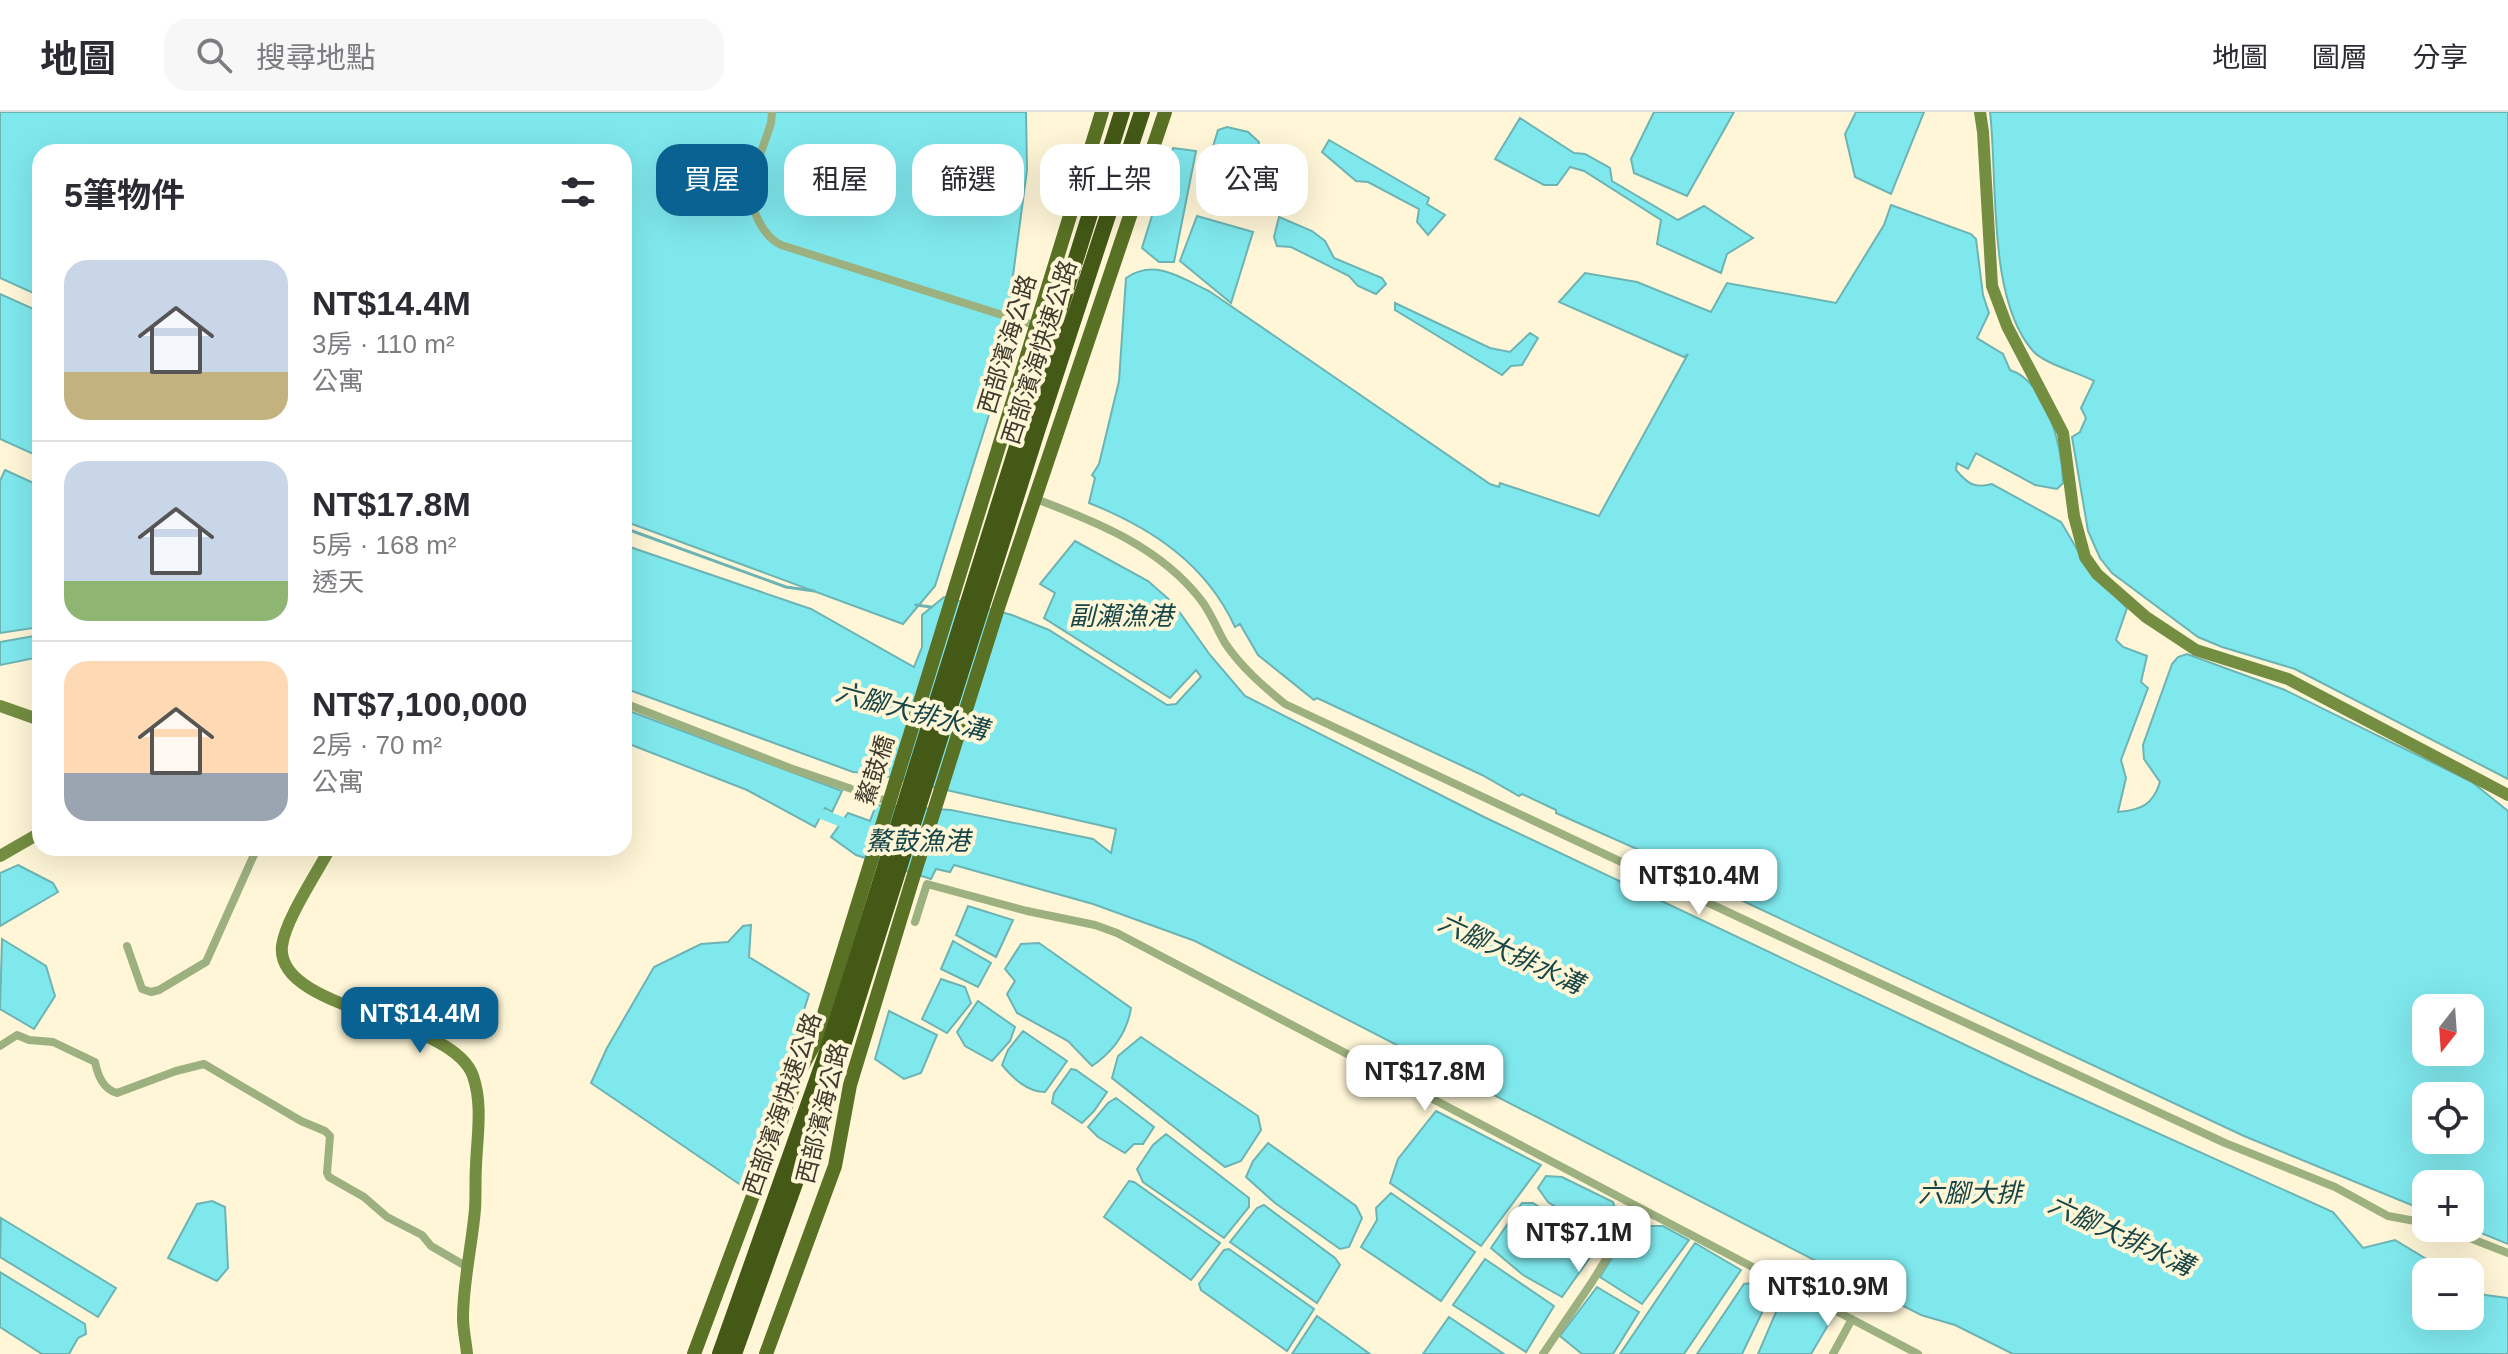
<!DOCTYPE html>
<html lang="zh-TW">
<meta charset="utf-8">
<style>
body{margin:0;font-family:Helvetica,"Noto Sans TC",sans-serif;background:#f7f7f7;color:#2b2b33;height:100vh;display:flex;flex-direction:column;font-size:30px;white-space:nowrap}
*{box-sizing:border-box;margin:0}
p{font-size:26px;color:#7c7c81}
.icon{flex:none;width:44px;height:44px;fill:none;stroke:currentColor;stroke-width:2;stroke-linecap:round;stroke-linejoin:round}
.map{position:relative;flex:1;overflow:hidden}
.sheet{position:absolute;left:32px;top:32px;width:600px;height:712px;display:flex;flex-direction:column;background:#fff;border-radius:24px;box-shadow:0 8px 32px #0002}
.sheet>*{flex:none}
.top-card{position:absolute;left:656px;top:32px;width:760px;height:72px;display:flex;gap:16px}
.needle{width:52px;rotate:197deg}
.fabs{position:absolute;left:2412px;top:882px;display:grid;gap:16px}
.fabs a{display:grid;place-items:center;width:72px;height:72px;border-radius:16px;background:#fff;box-shadow:0 8px 32px #0002;font-size:40px}
.price{position:absolute;translate:-50% -68px;padding:0 18px;border-radius:16px;background:#fff;color:#222;font-size:26px;line-height:52px;filter:drop-shadow(0 2px 4px #0008)}
.price::after{content:'';position:absolute;left:50%;top:48px;width:24px;height:18px;margin-left:-12px;background:inherit;clip-path:polygon(0 0,100% 0,50% 100%)}
.price.current{background:#0a6293;color:#fff}
ul{padding:0;list-style:none}
li{display:flex;align-items:center;gap:24px;height:200px;padding:0 32px}
li+li{border-top:2px solid #e1e1e2}
li span{display:grid;place-items:center;flex:none;width:224px;height:160px;border-radius:24px;color:#555}
li>.icon{margin-inline-start:auto}
span .icon{width:96px;height:96px;fill:#fffc;stroke-width:1}
li b{font-size:34px}
h2{display:flex;justify-content:space-between;align-items:center;height:96px;padding:0 32px;font-size:34px}
.pill{padding:0 28px;border-radius:24px;background:#fff;box-shadow:0 8px 32px #0002;font-size:28px;line-height:72px}
.pill.current{background:#0a6293;color:#fff}
header{display:flex;align-items:center;gap:48px;box-sizing:border-box;height:112px;padding:0 40px;background:#fff;border-bottom:2px solid #e1e1e2}
header strong{font-size:38px}
nav{display:flex;gap:44px;margin-inline-start:auto;font-size:28px}
.search{width:560px;height:72px;background:#f7f7f7;display:flex;align-items:center;gap:20px;box-sizing:border-box;padding:0 28px;border-radius:24px;color:#7c7c81;font-size:30px}
.map>svg:first-child{display:block}
.water{fill:#7fe8ed;stroke:#6cb4b4;stroke-width:2;fill-rule:evenodd}
.lines{fill:none;stroke-linecap:round;stroke-linejoin:round}
.stream{stroke:#6cb4b4;stroke-width:3}
.canal{stroke:#7fe8ed;stroke-width:10}
.street{stroke:#9db07f;stroke-width:8}
.secondary{stroke:#738d41;stroke-width:12}
.primary{stroke:#597124;stroke-width:14}
.highway{stroke:#445916;stroke-width:16}
.labels{text-anchor:middle;dominant-baseline:central;stroke-width:8;stroke-linejoin:round;paint-order:stroke}
.street-label{font-size:24px;fill:#3e3a2e;stroke:#fff6d7}
.water-label{font-size:26px;font-style:italic;fill:#164648;stroke:#fff6d7}
</style>
<header>
<strong>地圖</strong>
<div class="search"><svg class="icon" aria-label="search" viewBox="0 0 24 24"><circle cx="10" cy="10" r="6"/><path d="M15 15l6 6"/></svg>搜尋地點</div>
<nav><a>地圖</a><a>圖層</a><a>分享</a></nav>
</header>
<div class="map">
<svg width="2508" height="1242" viewBox="0 0 2508 1242">
<rect width="100%" height="100%" fill="#fff6d7"/>
<path class="water" d="M0,0H1026L1027,58L1010,186L1024,192L935,474L903,512L624,409V40H40V184L0,166Z
M1654,0H1734L1687,84L1634,61L1631,47Z
M1856,0H1924L1891,82L1855,65L1845,22Z
M1990,0H2508V667L2295,557L2222,535L2198,525L2112,461L2100,446L2088,419L2072,325L2080,320L2086,306L2081,296L2094,269C2079,261 2043,251 2033,239C1987,187 1998,68 1990,0Z
M1520,6L1574,41L1585,42L1610,56L1612,69L1678,108L1704,94L1753,126L1727,142L1721,161L1657,132L1661,108L1584,59L1570,55L1557,73H1544L1495,47Z
M1227,15L1248,20L1259,30L1253,56L1243,62L1227,55L1212,38L1218,18Z
M1329,28L1429,86L1427,92L1445,103L1428,123L1417,110L1419,97L1368,70L1356,69L1322,40Z
M1173,36L1196,39L1174,150H1159L1142,136Z
M1891,93L1971,122L1976,127L1983,183L1989,201L1977,226L2003,242L2010,258C2047,270 2062,335 2063,371L2057,377L2035,373L1976,341L1968,357L1957,351L1956,358C1967,371 1974,377 1992,372L2061,410L2087,454L2127,496L2116,528L2123,535L2147,544L2141,570L2148,576L2121,648L2126,666L2118,700C2141,698 2153,693 2160,670L2144,647L2143,633L2172,552L2178,545L2187,542L2285,578L2472,670L2508,699V1132L2469,1116L2470,1072H2426V1099L2244,1024L1649,745L1646,741L1556,701V698L1522,682L1519,684L1482,663L1317,586L1314,588L1258,543L1240,512L1235,515C1206,452 1152,416 1089,391L1095,366L1092,363L1099,352L1119,269L1126,166C1155,146 1181,166 1209,179L1490,372L1499,375L1500,371L1599,404L1688,242L1684,245L1559,190L1585,161L1637,170L1711,200L1727,171L1836,191L1884,113ZM2426,896H2470V940H2426ZM2426,984H2470V1028H2426Z
M1197,104L1253,120L1231,191L1180,149Z
M1279,105L1312,119L1325,129L1334,146L1382,166L1386,172L1376,182L1358,174L1349,164L1291,135L1277,134L1274,125Z
M0,182L40,200V345L0,327Z
M1395,191L1490,236L1510,240L1530,221L1538,226L1522,253L1511,254L1502,263L1395,198Z
M5,358L40,374V515L0,521V369Z
M1075,429L1148,469L1173,491L1210,543L1245,584L1484,705L2033,965L2333,1100L2363,1136L2395,1128L2448,1160H2426V1204H2470V1174L2485,1183L2508,1186V1242H2013L1955,1213L1921,1203L1195,829L1093,792L954,753L950,760L936,757L931,767L856,743L831,725L848,701L870,709L876,693L951,698L1093,727L1111,741L1116,717L877,662L853,660L624,576V433L811,497L914,555L922,535V503L944,485L1012,503L1049,518L1167,593L1176,592L1201,565L1196,558L1170,586L1044,506L1055,481L1040,472Z
M40,523V545L0,553V530Z
M624,597L842,679L832,700L825,696L815,715L747,678L624,630Z
M18,753L53,771L58,780L0,814V761Z
M968,794L1013,808L996,845L956,823Z
M751,813L749,845L809,882L748,1078L591,971L607,936L654,855L701,832L728,830L743,814Z
M2,827L46,854L55,884L34,917L0,897Z
M953,829L991,851L978,875L941,857Z
M1039,831L1131,896C1127,921 1114,939 1092,954L1068,929L1017,901L1007,882L1015,869L1005,857L1021,832Z
M941,867L965,875L971,891L947,921L922,907Z
M978,889L1015,915L1010,929L992,949L965,934L957,920Z
M889,899L937,923L921,961L904,967L875,947Z
M1023,919L1067,949L1045,980C1027,980 1013,966 1002,953L1008,938Z
M1141,925L1258,1004L1261,1018L1241,1049L1225,1055L1112,966L1118,944Z
M1071,957L1076,958L1107,980L1094,999L1082,1011L1052,991L1054,981Z
M1116,986L1154,1015L1143,1032H1134L1125,1041L1098,1025L1088,1015L1108,991Z
M1436,999L1541,1053L1481,1134L1390,1071L1398,1047Z
M1166,1022L1249,1086V1095L1224,1126L1143,1070L1137,1057L1153,1033Z
M1268,1031L1356,1094L1362,1106L1349,1135L1340,1137L1275,1091L1246,1065L1253,1049Z
M1546,1064L1562,1065L1613,1090L1618,1105L1605,1127L1548,1090L1538,1076Z
M1129,1069L1134,1070L1220,1131L1191,1168L1104,1105Z
M1391,1081L1475,1140L1441,1189L1361,1135L1377,1108L1376,1096Z
M212,1089L225,1095L228,1156L217,1169L168,1146L197,1092Z
M1522,1091H1533L1593,1130L1596,1137L1562,1185L1523,1163L1491,1136Z
M1264,1093L1335,1146L1340,1153L1317,1191L1230,1130L1257,1096Z
M1,1106L116,1176L98,1205L0,1145Z
M1645,1114H1663L1689,1128L1642,1192L1600,1165L1629,1118Z
M1695,1131L1741,1158L1684,1242H1620Z
M1229,1137L1314,1197L1287,1239L1201,1178L1199,1172L1224,1138Z
M1485,1147L1554,1194L1526,1240L1453,1193Z
M0,1160L85,1212L86,1222L78,1226L69,1242H42L0,1215Z
M1752,1171L1770,1184L1742,1242H1697L1744,1172Z
M1597,1175L1639,1200L1613,1242H1582L1560,1224Z
M1785,1179L1834,1203L1811,1242H1758Z
M1317,1204L1370,1242H1292Z
M1449,1205L1504,1242H1423Z"/>
<g class="lines">
<path class="stream" d="M624,416L786,475L814,479
M916,493L931,495"/>
<path class="canal" d="M809,697L842,710"/>
<path class="street" d="M772,0L771,11C765,31 755,52 752,73C748,94 762,124 781,133L1037,214
M1036,387C1097,410 1160,435 1201,488C1211,501 1217,517 1225,531C1241,555 1263,574 1285,592L1830,848L2225,1031L2335,1075L2388,1104L2426,1111
M624,591L790,656L890,690
M915,810L927,772L1027,799L1095,813L1117,821L1918,1242
M127,834L142,877L151,880L159,878L206,850L257,736
M0,934L17,923L29,928L53,930L95,950C98,964 103,977 117,981L176,959L204,952L301,1009L325,1019L330,1024L327,1061L329,1065L364,1085L387,1105L422,1123L431,1134L469,1156
M2444,1116L2508,1141
M1543,1242L1592,1170L1638,1095
M1833,1242L1852,1207"/>
<path class="secondary" d="M1980,0L1983,20L1992,174L2007,214L2063,321L2074,404L2085,445L2097,462L2146,505L2196,538L2288,567L2508,683
M0,594L40,608
M330,736C317,761 285,808 282,834C275,900 452,904 473,964C483,993 477,1024 476,1054C475,1068 476,1083 475,1097C472,1133 463,1170 463,1206C463,1218 466,1230 467,1242
M0,744L40,721"/>
<path class="primary" d="M694,1242L799,960L815,931L1102,0
M766,1242L835,1054L850,973L912,769L999,493L1165,0"/>
<path class="highway" d="M720,1242L827,940L1122,0
M734,1242L834,962L1038,316L1142,0"/>
</g>
<g class="labels">
<g class="street-label">
<text transform="translate(1007 232) rotate(-73)">西部濱海公路</text>
<text transform="translate(1039 240) rotate(-72)">西部濱海快速公路</text>
<text transform="translate(875 658) rotate(-72)">鰲鼓橋</text>
<text transform="translate(782 992) rotate(-71)">西部濱海快速公路</text>
<text transform="translate(822 1001) rotate(-76)">西部濱海公路</text>
</g>
<g class="water-label">
<text x="1121" y="504">副瀨漁港</text>
<text transform="translate(912 599) rotate(15)">六腳大排水溝</text>
<text x="918" y="729">鰲鼓漁港</text>
<text transform="translate(1511 841) rotate(25)">六腳大排水溝</text>
<text x="1970" y="1081">六腳大排</text>
<text transform="translate(2121 1123) rotate(25)">六腳大排水溝</text>
</g>
</g>
</svg>
<div class="fabs">
<a><svg class="needle" viewBox="-14 -14 28 28"><path d="M0-13l5 13h-10z" fill="#e53935"/><path d="M0 13l5-13h-10z" fill="#7c7c81"/></svg></a>
<a><svg class="icon" aria-label="locate" viewBox="0 0 24 24"><circle cx="12" cy="12" r="6"/><path d="M12 2v4M12 18v4M2 12h4M18 12h4"/></svg></a>
<a>+</a>
<a>−</a>
</div>
<b class="price" style="left:1699px;top:805px">NT$10.4M</b>
<b class="price current" style="left:420px;top:943px">NT$14.4M</b>
<b class="price" style="left:1425px;top:1001px">NT$17.8M</b>
<b class="price" style="left:1579px;top:1162px">NT$7.1M</b>
<b class="price" style="left:1828px;top:1216px">NT$10.9M</b>
<div class="top-card">
<a class="pill current">買屋</a>
<a class="pill">租屋</a>
<a class="pill">篩選</a>
<a class="pill">新上架</a>
<a class="pill">公寓</a>
</div>
<section class="sheet">
<h2>5筆物件<svg class="icon" aria-label="filters" viewBox="0 0 24 24"><path d="M4 7h16M4 17h16"/><circle cx="9" cy="7" r="2"/><circle cx="15" cy="17" r="2"/></svg></h2>
<ul>
<li><span style="background:linear-gradient(#c9d6e8 70%,#c2b280 0)"><svg class="icon" aria-label="home" viewBox="0 0 24 24"><path d="M3 11l9-7 9 7M6 9v11h12V9"/></svg></span><div><b>NT$14.4M</b><p>3房 · 110 m²</p><p>公寓</p></div></li>
<li><span style="background:linear-gradient(#c9d6e8 75%,#8fb573 0)"><svg class="icon" aria-label="home" viewBox="0 0 24 24"><path d="M3 11l9-7 9 7M6 9v11h12V9"/></svg></span><div><b>NT$17.8M</b><p>5房 · 168 m²</p><p>透天</p></div></li>
<li><span style="background:linear-gradient(#ffd9b3 70%,#9aa5b1 0)"><svg class="icon" aria-label="home" viewBox="0 0 24 24"><path d="M3 11l9-7 9 7M6 9v11h12V9"/></svg></span><div><b>NT$7,100,000</b><p>2房 · 70 m²</p><p>公寓</p></div></li>
</ul>
</section>
</div>
